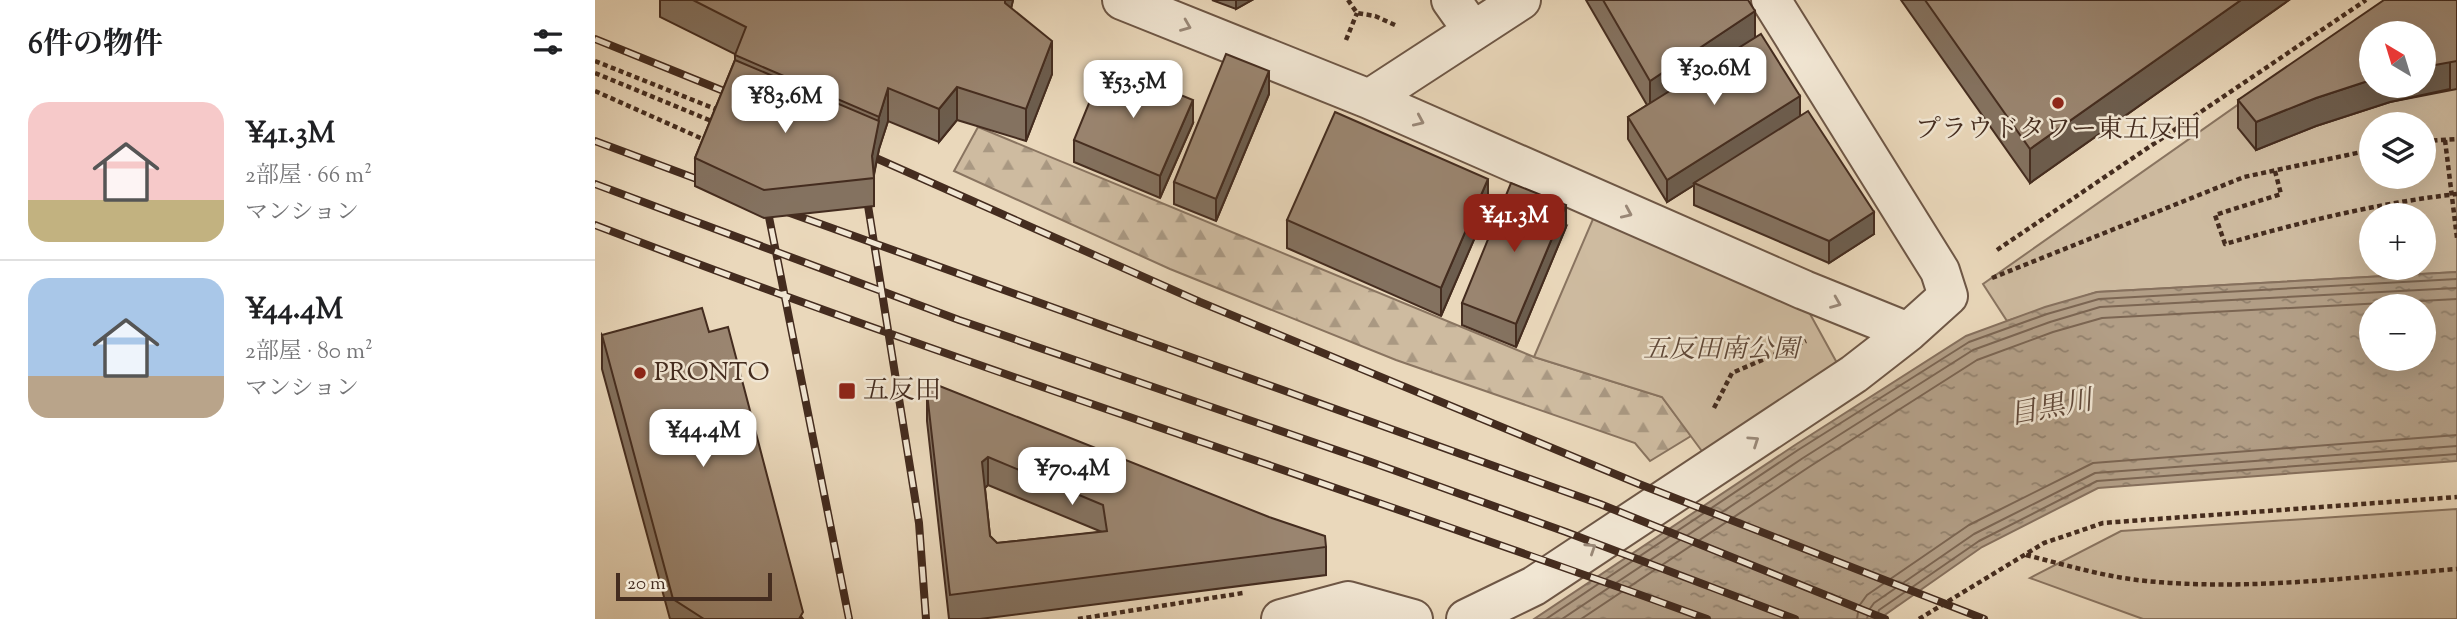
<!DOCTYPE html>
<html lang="ja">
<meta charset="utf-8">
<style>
body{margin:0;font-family:"Sorts Mill Goudy","Noto Serif JP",serif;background:#f2f2f2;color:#202124;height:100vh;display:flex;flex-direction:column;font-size:26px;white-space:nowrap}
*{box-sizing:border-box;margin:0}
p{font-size:23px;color:#757577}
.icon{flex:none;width:38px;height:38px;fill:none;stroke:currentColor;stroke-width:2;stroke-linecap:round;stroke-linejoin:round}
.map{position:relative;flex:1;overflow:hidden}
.sheet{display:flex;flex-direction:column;background:#fff;width:595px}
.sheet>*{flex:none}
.needle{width:46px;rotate:322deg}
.fabs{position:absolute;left:1764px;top:21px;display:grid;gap:14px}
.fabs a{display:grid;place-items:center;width:77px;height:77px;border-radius:50%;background:#fff;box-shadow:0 7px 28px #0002;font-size:35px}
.scale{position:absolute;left:21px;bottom:18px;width:156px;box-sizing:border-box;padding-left:7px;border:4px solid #442c1f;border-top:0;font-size:19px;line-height:24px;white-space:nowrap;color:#442c1f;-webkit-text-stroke:5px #f1e6d3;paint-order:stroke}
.price{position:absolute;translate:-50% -60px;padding:0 16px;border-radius:14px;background:#fff;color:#222;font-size:23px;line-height:46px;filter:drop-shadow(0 2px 4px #0008)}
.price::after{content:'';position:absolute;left:50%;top:42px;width:21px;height:16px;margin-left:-10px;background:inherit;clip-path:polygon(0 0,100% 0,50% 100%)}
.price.on{background:#8f2418;color:#fff}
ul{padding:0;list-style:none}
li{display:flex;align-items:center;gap:21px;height:175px;padding:0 28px}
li+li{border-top:2px solid #e0e0e0}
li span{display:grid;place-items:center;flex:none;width:196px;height:140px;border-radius:21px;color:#555}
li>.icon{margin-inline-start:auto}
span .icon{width:84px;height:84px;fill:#fffc;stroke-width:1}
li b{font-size:30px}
h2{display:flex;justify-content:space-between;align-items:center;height:84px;padding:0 28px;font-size:30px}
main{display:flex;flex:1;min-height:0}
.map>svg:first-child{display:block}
.forest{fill:url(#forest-firs);stroke:#897460;stroke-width:2}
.green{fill:#cebba0;stroke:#897460;stroke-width:2;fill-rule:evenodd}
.water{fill:url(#water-ripples);stroke:#86705d;stroke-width:2;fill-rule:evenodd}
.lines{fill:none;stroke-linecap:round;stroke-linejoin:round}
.shore{stroke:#7b6552;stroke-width:2}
.minor-casing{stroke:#6e5746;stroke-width:42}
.path{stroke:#442c1f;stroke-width:4.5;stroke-dasharray:5 3.5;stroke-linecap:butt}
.minor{stroke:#f1e6d3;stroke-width:38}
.rail-casing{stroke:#442c1f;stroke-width:8}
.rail{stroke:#f1e6d3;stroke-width:5;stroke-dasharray:16;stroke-linecap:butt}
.wall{fill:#847260;stroke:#442c1f;stroke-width:2;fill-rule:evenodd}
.shaded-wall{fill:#6c5d4e;stroke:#442c1f;stroke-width:2}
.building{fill:#9a8570;stroke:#442c1f;stroke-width:2;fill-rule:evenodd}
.oneway{stroke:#9a8979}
.poi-dot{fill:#8f2418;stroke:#f1e6d3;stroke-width:2.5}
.labels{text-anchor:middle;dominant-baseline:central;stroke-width:5;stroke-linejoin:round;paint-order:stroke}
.poi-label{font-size:26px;fill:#442c1f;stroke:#f1e6d3;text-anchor:start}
.park-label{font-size:26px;font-style:italic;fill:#604939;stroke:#f1e6d3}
.water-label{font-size:28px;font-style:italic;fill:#604839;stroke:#f1e6d3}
</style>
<main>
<section class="sheet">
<h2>6件の物件<svg class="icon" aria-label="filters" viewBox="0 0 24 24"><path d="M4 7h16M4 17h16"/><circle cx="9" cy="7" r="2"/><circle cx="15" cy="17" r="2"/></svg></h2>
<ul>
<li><span style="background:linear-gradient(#f6c9c9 70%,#c2b280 0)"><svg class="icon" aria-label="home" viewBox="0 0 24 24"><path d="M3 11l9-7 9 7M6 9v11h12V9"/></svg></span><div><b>¥41.3M</b><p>2部屋 · 66 m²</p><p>マンション</p></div></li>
<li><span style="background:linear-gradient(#a9c7e8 70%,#b9a48a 0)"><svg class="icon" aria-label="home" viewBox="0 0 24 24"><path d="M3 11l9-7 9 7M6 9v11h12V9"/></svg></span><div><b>¥44.4M</b><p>2部屋 · 80 m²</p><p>マンション</p></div></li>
</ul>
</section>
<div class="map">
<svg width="1862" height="619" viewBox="0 0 1862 619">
<defs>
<pattern id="forest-firs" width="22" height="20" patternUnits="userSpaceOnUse" patternTransform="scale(1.75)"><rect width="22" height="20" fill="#cebba0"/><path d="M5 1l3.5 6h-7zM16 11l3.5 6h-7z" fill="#a99882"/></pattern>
<pattern id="water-ripples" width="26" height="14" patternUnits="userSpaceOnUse" patternTransform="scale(1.75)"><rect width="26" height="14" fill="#b29e86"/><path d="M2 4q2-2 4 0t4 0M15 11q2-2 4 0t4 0" fill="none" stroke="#92816d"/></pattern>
</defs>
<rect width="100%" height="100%" fill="#ead8bb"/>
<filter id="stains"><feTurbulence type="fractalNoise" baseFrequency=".00286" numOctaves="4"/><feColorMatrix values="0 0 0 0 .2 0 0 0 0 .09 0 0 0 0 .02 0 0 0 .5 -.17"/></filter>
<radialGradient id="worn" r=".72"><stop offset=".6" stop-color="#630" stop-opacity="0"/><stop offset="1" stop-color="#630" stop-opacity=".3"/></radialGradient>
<path class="forest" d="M383,127L939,357L1067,397L1096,436L1055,461L1040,443L801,360L575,269L359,171Z"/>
<path class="green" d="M1792,0H1862V272L1502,292L1412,321L1388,284ZM1776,33H1829V86H1776ZM1776,124H1829V177H1776ZM1776,215H1829V268H1776Z
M1001,212L1209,303L1242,363L1109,454L1067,397L939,357Z
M1862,509V619H1548L1435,578L1526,531Z"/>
<path class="water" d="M1862,272V461L1503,488L1387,547L1284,619H939L1200,445L1371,336L1450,307L1502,292ZM1776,306H1829V359H1776Z"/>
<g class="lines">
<path class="shore" d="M951,619L1203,450L1374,342L1452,314L1504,299L1862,279
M967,619L1208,458L1378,350L1455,322L1505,307L1862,288
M986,619L1214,467L1382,360L1458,332L1507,318L1862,299
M1262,619L1264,606L1272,595L1374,525L1498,463L1862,435
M1272,619L1274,610L1279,603L1379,534L1500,473L1862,446
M1281,619L1284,610L1384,541L1502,481L1862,454"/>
<g class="minor-casing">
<path id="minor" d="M527,0L774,99L1209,290L1313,332
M856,0L878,31
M774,99L926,0
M686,619L753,601L818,619
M871,619L939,586L1259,374L1313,332L1353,296L1345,271L1176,0"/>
</g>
<path class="path" d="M753,0L762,13L780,16L800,25
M751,40L762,13
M0,61L123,110
M0,73L119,122
M0,91L110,140
M1850,140L1862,238
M1829,141L1862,139
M1680,171L1686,194L1620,215L1630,244C1706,222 1783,203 1862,194
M1402,250L1771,0
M1397,278L1649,177L1776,150
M1119,408L1137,373L1211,341
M1431,555C1471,565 1510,577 1551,581C1654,591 1759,577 1862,569
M483,619L648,593
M1324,619L1449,543L1508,523L1862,497"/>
<use href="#minor" class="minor"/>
<g class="rail-casing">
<path id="rail" d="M0,39L146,98
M0,141L118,185
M265,151L605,302L1044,484L1389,619
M0,184L364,320L776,462L971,532L1200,619
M270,187L324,523L331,619
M170,197L254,619
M181,208L1005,504L1290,619
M0,225C367,366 743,484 1112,619"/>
</g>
<use href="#rail" class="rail"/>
</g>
<path class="wall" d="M65,0H418L416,8L457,74L431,141L362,120L344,142L293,121L284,149L279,175V206L169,218L100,186V158L140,60V54L65,17Z
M617,0H657L641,9Z
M991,0H1153L1160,38L1205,116L1279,234L1234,263L1099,205V185L1072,202L1033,139V117L1052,105Z
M1306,0H1694L1435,183Z
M1862,0V89L1795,102L1721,126L1661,150L1643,128V100Z
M674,94L621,221L579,204V182Z
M598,123L565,198L479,162V140Z
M893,207L846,316L692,248V220Z
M971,227L921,347L867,325V303Z
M7,335L208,619H75L7,369Z
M332,393L731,547V575L385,619H354L332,421ZM393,485L507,532L402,543L395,536L390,488Z"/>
<path class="shaded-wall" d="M410,0H418L410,36Z
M641,0H657L641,9Z
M1646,0H1694L1435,183V149Z
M1160,11V39L1055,109V81Z
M457,41V74L431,141V109Z
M1855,61V89L1795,102L1721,126L1661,150V122L1721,98L1776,80V86H1829V67Z
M674,71V94L621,221V199Z
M362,87V120L344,142V109Z
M293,88V121L284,149L278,178L277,156L284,117Z
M1205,96V119L1099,183V185L1072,202V180Z
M598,100V123L565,198V176Z
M893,179V207L846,316V288Z
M971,205V227L921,347V324Z
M1279,212V234L1234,263V241Z
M393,457V485L387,490V462Z"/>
<path class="building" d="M98,0H410V3L457,41L431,109L362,87L344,109L293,88L284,117L140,55L151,27Z
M1008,0H1153L1160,11L1055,81Z
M1330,0H1646L1435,149Z
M1789,0H1862V61L1829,67V33H1776V80L1721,98L1661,122L1643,100Z
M1166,34L1205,96L1072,180L1033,117Z
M631,54L674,71L621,199L579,182Z
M140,60L284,121L277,156L279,178L169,190L100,158Z
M510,64L598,100L565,176L479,140Z
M1213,111L1279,212L1234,241L1099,183Z
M740,112L893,179L846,288L692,220Z
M916,183L971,205L921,324L867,303Z
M107,308L114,332L133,327L208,612L204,619H109L78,599L7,335Z
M342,385L674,517L730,536L731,547L355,595L332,393ZM393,457L508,505L512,531L402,543L395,536L387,462Z"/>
<defs><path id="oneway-chevron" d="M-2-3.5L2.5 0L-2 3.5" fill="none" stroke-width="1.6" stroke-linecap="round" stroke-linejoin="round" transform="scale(1.75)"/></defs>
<g class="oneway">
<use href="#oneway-chevron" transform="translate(591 26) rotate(22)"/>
<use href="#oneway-chevron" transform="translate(824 121) rotate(24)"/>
<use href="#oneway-chevron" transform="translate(1032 213) rotate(24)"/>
<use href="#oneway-chevron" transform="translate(1241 303) rotate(22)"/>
<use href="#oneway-chevron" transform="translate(1159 441) rotate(-34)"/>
<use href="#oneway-chevron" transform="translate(996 548) rotate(-33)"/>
</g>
<g class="poi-dot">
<circle cx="1463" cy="103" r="7"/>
<circle cx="45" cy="373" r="7"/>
<rect x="243" y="382" width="18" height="18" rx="3.5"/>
</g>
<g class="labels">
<g class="poi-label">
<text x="1463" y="130" text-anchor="middle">プラウドタワー東五反田</text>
<text x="59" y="373">PRONTO</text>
<text x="268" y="391">五反田</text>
</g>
<g class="park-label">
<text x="1126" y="350">五反田南公園</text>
</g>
<g class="water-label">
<text transform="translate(1456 409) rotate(-11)">目黒川</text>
</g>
</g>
<rect width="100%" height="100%" filter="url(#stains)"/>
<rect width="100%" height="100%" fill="url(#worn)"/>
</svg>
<div class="fabs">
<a><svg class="needle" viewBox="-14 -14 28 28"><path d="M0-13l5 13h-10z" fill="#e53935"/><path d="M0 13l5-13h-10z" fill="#757577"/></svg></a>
<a><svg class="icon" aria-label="layers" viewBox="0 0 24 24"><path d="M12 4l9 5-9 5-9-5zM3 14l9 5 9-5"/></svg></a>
<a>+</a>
<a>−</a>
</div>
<div class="scale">20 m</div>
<b class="price" style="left:1119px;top:107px">¥30.6M</b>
<b class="price" style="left:538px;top:120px">¥53.5M</b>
<b class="price" style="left:190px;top:135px">¥83.6M</b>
<b class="price on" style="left:919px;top:254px">¥41.3M</b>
<b class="price" style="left:108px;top:469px">¥44.4M</b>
<b class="price" style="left:477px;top:507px">¥70.4M</b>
</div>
</main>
